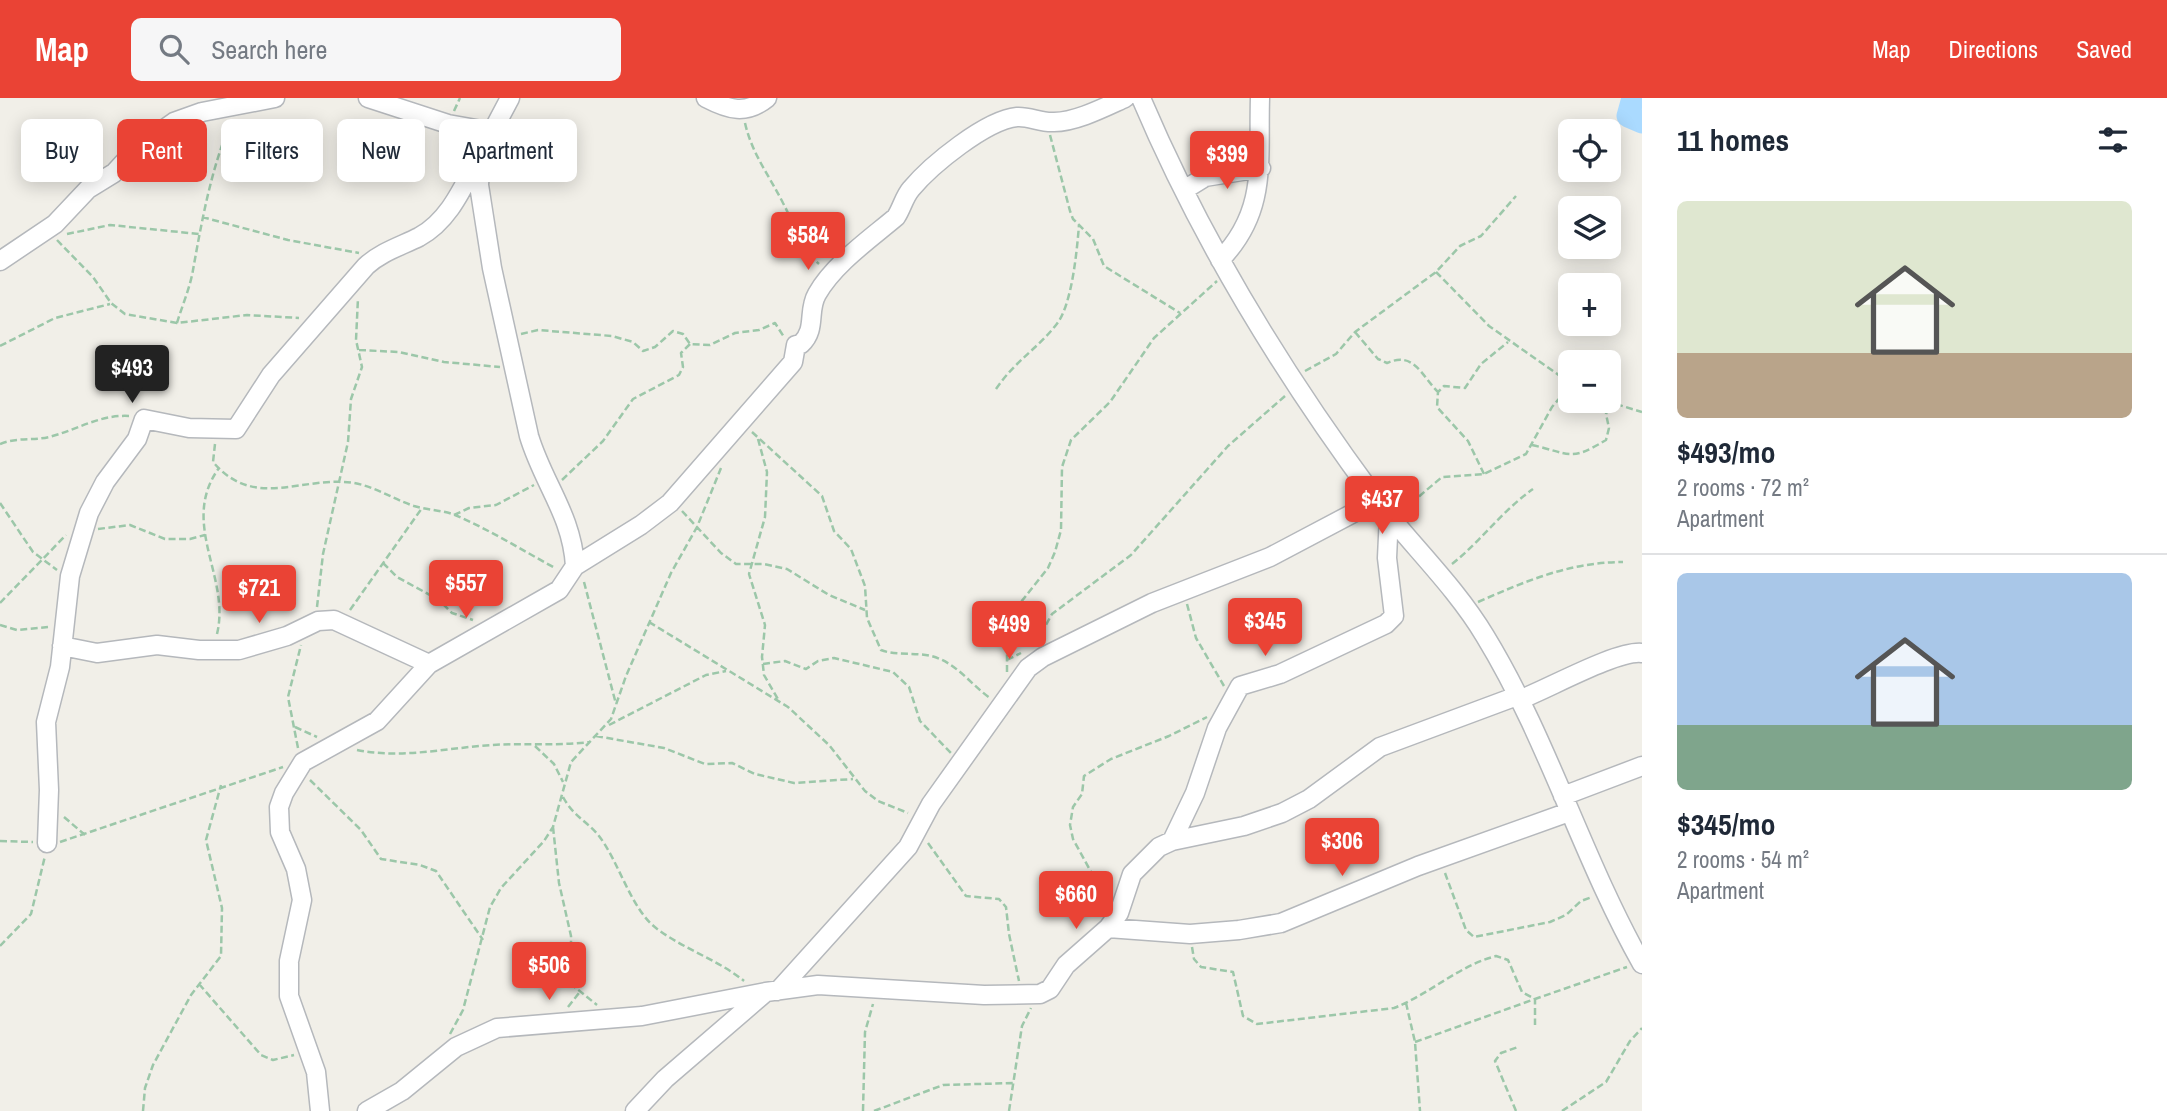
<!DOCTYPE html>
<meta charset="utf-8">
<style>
body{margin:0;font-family:"Archivo Narrow",sans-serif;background:#f6f6f7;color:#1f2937;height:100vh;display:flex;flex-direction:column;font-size:26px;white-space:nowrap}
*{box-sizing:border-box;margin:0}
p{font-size:23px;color:#747a83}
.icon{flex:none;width:38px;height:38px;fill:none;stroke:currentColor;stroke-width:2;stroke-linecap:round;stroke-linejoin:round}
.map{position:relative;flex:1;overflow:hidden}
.drawer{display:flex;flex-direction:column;background:#fff;width:525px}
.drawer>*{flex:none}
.hud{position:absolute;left:21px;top:21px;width:665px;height:63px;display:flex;gap:14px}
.fabs{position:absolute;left:1558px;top:21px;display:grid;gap:14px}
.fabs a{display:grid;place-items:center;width:63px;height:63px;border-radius:10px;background:#fff;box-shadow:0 4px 18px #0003;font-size:35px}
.price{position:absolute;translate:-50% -60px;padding:0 16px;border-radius:7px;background:#ea4335;color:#fff;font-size:23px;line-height:46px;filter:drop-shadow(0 2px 4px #0008)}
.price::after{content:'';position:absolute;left:50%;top:42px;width:21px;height:16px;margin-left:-10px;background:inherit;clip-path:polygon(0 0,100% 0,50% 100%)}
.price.active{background:#222;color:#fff}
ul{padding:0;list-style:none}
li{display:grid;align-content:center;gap:14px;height:371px;padding:0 35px}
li+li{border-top:2px solid #e0e1e3}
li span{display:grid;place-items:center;height:217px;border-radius:10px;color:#555}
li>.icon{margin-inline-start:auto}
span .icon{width:126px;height:126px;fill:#fffc;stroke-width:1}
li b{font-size:30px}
h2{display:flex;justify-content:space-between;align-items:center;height:84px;padding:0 35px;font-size:30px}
.chip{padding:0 24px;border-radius:10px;background:#fff;box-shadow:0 4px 18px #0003;font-size:24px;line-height:63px}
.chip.active{background:#ea4335;color:#fff}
header{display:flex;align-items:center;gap:42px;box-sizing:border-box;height:98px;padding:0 35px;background:#ea4335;color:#fff}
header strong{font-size:33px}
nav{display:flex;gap:38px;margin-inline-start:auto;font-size:24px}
.search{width:490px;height:63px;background:#f6f6f7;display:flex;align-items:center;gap:18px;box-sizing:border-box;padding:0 24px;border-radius:10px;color:#747a83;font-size:26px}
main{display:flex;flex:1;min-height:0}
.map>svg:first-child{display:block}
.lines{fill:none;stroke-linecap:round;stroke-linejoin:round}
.river{stroke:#aadaff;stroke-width:23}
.minor-casing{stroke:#b5b8bc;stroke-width:21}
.path{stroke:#9cc7a9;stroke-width:2.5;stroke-dasharray:7 3.5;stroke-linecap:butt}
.minor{stroke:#fff;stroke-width:18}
</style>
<header>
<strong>Map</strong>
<div class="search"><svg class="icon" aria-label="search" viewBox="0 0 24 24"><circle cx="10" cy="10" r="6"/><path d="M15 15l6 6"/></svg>Search here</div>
<nav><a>Map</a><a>Directions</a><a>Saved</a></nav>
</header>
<main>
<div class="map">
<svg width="1642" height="1013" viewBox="0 0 1642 1013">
<rect width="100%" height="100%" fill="#f1efe8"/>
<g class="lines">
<path class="river" d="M1633,0L1628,18L1642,24"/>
<g class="minor-casing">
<path id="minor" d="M368,0L448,26L493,34
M706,0C729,12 746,17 767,0
M1141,0C1201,142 1284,277 1376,401C1411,447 1455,488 1485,538C1548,641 1582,760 1642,866
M1184,92L1205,79L1261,70
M1220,162C1268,113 1258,63 1260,0
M0,163L55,126L88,91L114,75L137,50L174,24L202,14L275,0
M575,468L641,427L670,405L793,264L796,247L801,246C817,231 807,213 817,196C834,166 870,141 896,119C902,110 904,99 911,91C931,67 986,22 1017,19C1029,18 1041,25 1054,24C1076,24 1105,9 1125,0
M62,548L97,555L157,547L199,552H239L287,538L318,523L334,522L429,566
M1521,601C1548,591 1617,552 1642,555
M1563,698L1642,668
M1172,743L1195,695L1217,630L1240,588L1280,576L1386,526L1394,518L1387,460L1389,417
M47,745L49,692L46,624L60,569L70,478L89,415L105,384L137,341L144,321L189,330L236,331L271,277L366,168C381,154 401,148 419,139C449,123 463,89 478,61
M1108,830L1190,836L1239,832L1281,825L1418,768L1569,714
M778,893L908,749L931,706L1028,570L1043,559L1152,505L1270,459L1378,402
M320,1013L316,974L289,898V863L302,802L296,771L280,734L279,709L284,695L303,664L377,623L429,566L559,492L575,468C572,417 543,385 529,338L492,170L479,87L481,55L510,0
M367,1013L402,993L456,949L497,930L642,918L766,894
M635,1013L665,981L766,894L818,887L984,897L1040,896L1050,891L1066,867L1108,830L1119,815L1132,776L1159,749L1172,743L1244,728L1282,715L1309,701L1380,649L1517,598"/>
</g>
<path class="path" d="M454,13L460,0
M745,25C752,56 769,77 783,105C797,131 794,143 819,166
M1050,37L1070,113L1073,121L1093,141L1104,168L1180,215
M202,119L288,142L359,155
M67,136L110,127L199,136
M57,142L93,179L111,205L125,216L177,225L247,217L299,220
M1436,174L1489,228L1570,285
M177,225C182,208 190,190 193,172C202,122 211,71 231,24
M1355,234L1378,261L1387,265C1414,253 1421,277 1438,294
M521,236L538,232L612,238L633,244L643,253L655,249L673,233L683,236L690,246L710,247L735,235L759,232L775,225L784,239
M0,248L55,220L110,206
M359,252L399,254L444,264L500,269
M1305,273L1336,256L1355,234L1436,174L1460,148L1481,138L1516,98
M996,291C1015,263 1037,251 1056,227C1072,208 1077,152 1079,127
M1606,303L1642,314
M752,334L822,398L834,433L851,451L865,488L867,520L881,552C896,558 915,554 931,558C956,564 970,586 990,600
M758,341L767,374L765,419L749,476L765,527L762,559L764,577L779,603
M0,346C17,339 32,343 49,339C77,332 100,316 130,318
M215,346L213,364C255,413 302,377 354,385C376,389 393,401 414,408C427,412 442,412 455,417C490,432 522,452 555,470
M1532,347C1571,356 1570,364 1606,342L1609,330L1606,316L1611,305
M1484,376L1468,343L1437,309L1438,294L1444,288L1465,290L1481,266L1508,244
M562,382L603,343L633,301L679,277L683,269L681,255L690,246
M0,405L33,454L57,472
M1403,412L1442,379L1484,376L1526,356L1552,309L1570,288
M682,413L721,455L736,466H764L787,471L829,497L865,512
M454,417L469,410L496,407L534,387
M98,431L130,427L165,441H190L205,437
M383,465L397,479L439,502L452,515L473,522
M1452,466C1481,443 1502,413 1533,391
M584,484L616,606
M1478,504C1526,483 1570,464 1623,464
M0,505L66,437
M1187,506L1196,540L1224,588
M317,509L323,456L348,344L351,301L362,269L356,242L358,200
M350,512L422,410
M649,524L788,609L829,647L865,693L878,703L908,715
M0,527L17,532L48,529
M217,536C231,479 179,425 219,370
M1036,545L1052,516L1131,457L1228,348L1285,298
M1007,562L1021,555
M763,566L785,563L806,571L818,563L834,560L893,574L909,589L920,623L951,655
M1007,574V549L1012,523L1017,509L1048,470L1055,454L1061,432L1062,369L1071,342L1110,304L1154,240L1217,183
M609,627L706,577L726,573
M295,629L317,639
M596,638L664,650L705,666L732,665L755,676L794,685L853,681
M535,648L554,666L563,684
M298,650L288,599L301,547
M357,652C402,661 446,650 492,647C525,645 557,648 590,644
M310,682L361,732L381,761L420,767L436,773L483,842
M563,699C574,719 587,723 599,738C619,764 631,811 656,830C683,851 717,861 744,883
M64,719L85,737
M553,729L559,785L571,838V886L597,907
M0,743L33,744
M60,744L283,669
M928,745L966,798L999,801L1006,809L1009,836L1019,883
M1445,775L1466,832L1474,839L1550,824L1566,817L1581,803L1592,799
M1112,787L1096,783L1073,741L1070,727L1073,709L1082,696L1084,678L1111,661L1169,638L1207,619
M0,848L31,816L45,758
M1192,849L1194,861L1201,869L1233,874L1243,918L1257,926L1394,910C1430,896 1458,868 1496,858L1508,862L1522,894L1535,901L1627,869
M199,886L261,957L273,962L294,957
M1406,905L1415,944L1420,1013
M568,909L579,895
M450,936L463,912L490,809L501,790L544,743L553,729L571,664L611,621L626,578L671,475L697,429L721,370
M1415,944L1535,901V927
M143,1013L145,990L153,967L191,897L221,858L222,810L206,742L221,687
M863,1013L865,934L873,906
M874,1013L943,987L1014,985
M1009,1013L1022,928L1031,910
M1516,1013L1495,963L1501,955L1518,949
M1562,1013L1606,984L1630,943L1642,930"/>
<use href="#minor" class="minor"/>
</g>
</svg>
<div class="fabs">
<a><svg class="icon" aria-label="locate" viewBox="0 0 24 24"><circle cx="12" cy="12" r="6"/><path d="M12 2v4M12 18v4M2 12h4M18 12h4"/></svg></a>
<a><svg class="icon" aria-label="layers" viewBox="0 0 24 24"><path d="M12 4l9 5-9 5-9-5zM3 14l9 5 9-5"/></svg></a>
<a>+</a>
<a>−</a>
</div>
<b class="price" style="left:1227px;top:93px">$399</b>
<b class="price" style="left:808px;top:174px">$584</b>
<b class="price active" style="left:132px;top:307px">$493</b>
<b class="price" style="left:1382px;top:438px">$437</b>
<b class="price" style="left:466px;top:522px">$557</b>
<b class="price" style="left:259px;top:527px">$721</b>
<b class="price" style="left:1265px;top:560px">$345</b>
<b class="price" style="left:1009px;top:563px">$499</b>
<b class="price" style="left:1342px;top:780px">$306</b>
<b class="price" style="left:1076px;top:833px">$660</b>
<b class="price" style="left:549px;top:904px">$506</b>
<div class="hud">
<a class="chip">Buy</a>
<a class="chip active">Rent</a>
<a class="chip">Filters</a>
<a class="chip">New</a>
<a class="chip">Apartment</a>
</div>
</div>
<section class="drawer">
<h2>11 homes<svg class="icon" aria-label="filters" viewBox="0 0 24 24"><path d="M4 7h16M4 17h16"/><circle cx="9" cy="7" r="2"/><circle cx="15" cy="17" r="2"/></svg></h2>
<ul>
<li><span style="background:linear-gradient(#dfe7d0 70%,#b9a48a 0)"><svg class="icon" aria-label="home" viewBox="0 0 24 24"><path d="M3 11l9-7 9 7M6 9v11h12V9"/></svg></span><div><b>$493/mo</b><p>2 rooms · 72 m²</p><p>Apartment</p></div></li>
<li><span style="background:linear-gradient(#a9c7e8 70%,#7fa58c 0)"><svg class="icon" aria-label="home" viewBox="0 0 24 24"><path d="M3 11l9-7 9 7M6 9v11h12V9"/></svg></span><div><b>$345/mo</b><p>2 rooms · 54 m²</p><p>Apartment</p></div></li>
</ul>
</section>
</main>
